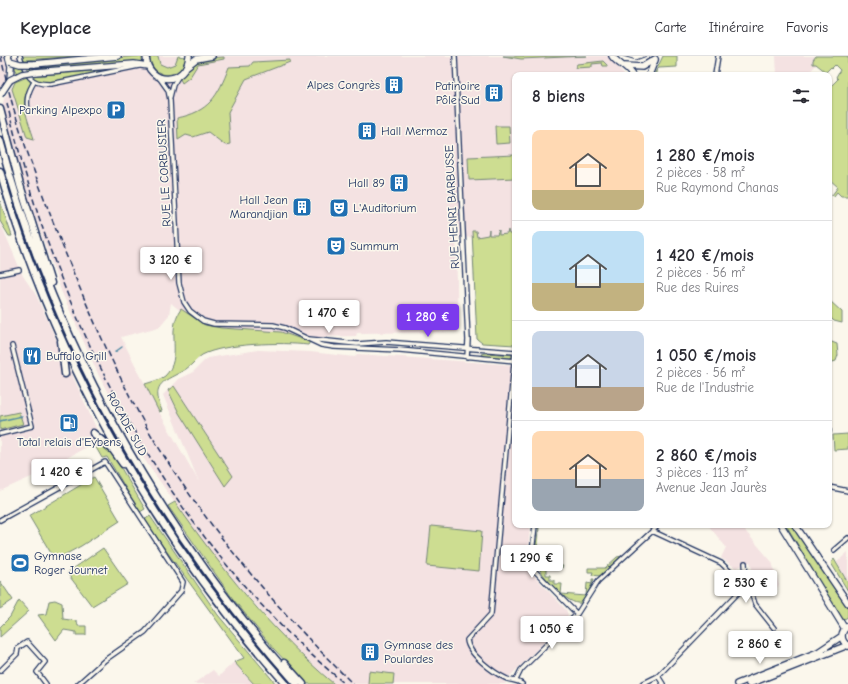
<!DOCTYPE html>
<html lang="fr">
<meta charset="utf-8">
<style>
body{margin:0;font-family:"Comic Neue",sans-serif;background:#f2f2f3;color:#2b2b33;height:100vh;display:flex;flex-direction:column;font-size:15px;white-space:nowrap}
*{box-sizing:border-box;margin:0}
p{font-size:13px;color:#7c7c81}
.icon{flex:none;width:22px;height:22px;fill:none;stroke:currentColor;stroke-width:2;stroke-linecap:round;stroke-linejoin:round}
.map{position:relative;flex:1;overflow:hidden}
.drawer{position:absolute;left:512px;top:16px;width:320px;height:456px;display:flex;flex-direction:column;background:#fff;border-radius:8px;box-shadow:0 1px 3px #0004}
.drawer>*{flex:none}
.price{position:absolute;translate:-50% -34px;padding:0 9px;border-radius:4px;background:#fff;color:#222;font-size:13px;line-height:26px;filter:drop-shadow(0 1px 2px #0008)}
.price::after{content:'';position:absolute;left:50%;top:24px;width:12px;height:9px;margin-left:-6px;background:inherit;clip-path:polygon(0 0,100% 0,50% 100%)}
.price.selected{background:#7c3aed;color:#fff}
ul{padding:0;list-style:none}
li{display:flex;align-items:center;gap:12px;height:100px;padding:0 20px}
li+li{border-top:1px solid #e1e1e2}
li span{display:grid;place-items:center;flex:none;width:112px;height:80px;border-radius:8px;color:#555}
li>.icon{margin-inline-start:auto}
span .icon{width:48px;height:48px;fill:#fffc;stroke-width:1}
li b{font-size:17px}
h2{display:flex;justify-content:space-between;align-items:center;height:48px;padding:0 20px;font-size:17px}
header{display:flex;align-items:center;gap:24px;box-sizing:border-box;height:56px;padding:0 20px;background:#fff;border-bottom:1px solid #e1e1e2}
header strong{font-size:19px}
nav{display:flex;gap:22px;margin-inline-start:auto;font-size:14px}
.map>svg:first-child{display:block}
.built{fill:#f4e2e2}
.green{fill:#cddd91;stroke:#748678}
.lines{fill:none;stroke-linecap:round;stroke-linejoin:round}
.stream{stroke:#538ba5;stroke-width:1.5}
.minor-casing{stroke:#1b2f5e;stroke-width:6}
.secondary-casing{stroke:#1b2f5e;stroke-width:8}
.trunk-casing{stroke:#1b2f5e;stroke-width:9}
.minor{stroke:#fbf7ec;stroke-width:3.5}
.secondary{stroke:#fbf7ec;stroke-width:5.5}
.trunk{stroke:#fbf7ec;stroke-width:6}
.tram{stroke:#1b2f5e;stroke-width:1}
.rail{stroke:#1b2f5e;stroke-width:1.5;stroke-dasharray:6 3;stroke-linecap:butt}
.secondary-bridge-casing{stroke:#1b2f5e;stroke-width:8;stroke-linecap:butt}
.secondary-bridge{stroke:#fbf7ec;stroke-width:5.5}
.labels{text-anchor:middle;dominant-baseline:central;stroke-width:3;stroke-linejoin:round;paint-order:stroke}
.poi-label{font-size:12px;fill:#1b2f5e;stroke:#fbf7ec;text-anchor:start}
.street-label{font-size:12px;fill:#1b2f5e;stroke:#fbf7ec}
</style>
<header>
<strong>Keyplace</strong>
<nav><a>Carte</a><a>Itinéraire</a><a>Favoris</a></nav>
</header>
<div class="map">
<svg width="848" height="628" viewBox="0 0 848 628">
<rect width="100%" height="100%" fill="#fbf7ec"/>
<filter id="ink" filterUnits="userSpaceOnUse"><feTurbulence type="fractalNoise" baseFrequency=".025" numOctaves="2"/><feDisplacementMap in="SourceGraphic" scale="8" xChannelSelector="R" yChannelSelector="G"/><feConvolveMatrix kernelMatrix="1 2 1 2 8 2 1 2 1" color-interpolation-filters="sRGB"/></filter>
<g filter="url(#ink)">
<path class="built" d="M0,0H3L8,12L5,28L0,36Z
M15,0H609L624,19H515V288L476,181L456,182L458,276L357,277L356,280L318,281L239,276L202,273L171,247L169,259L159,271L121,281L159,356L199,426L163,339L178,323L193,316L207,302L258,294L310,296L355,301L357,298L372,299L515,309V469H530L527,512L566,554L568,559L566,564L504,626L506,628H334L288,586L211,498L137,393L99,320L62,237L28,141L6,70L2,50L4,43L14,27Z
M776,0H824L807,19H777Z
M0,166L23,220L36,239L101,383L38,418L0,435Z
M708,469H740L772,506L779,530L760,540L750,506L736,512L721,502L726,491Z
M848,496V527L837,506Z
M234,606L253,628H193L213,614L219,620Z"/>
<path class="green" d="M22,0H81L24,4Z
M140,0H142V6L32,14L16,17L15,10Z
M150,0H158L160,8L167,11L175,8L178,0L186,1C184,12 177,18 166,19C156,17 150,10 150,0Z
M503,0H587L521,3Z
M663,0H677V11L659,12L657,14V19H654Z
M816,0H848V140H841L837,136L834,140L830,138L832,139L838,131L829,123V32L838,23L836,21L840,14L835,9L832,12L831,11L826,16L816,8H813V4Z
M224,1V3L198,8L190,21L182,27L180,23C186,19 188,13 193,8C201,0 213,2 224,1Z
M290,4V6L246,23L228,56L230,88L225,89L208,76L193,81L186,79L178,84L177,62C209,56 218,40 229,11L250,10L253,6Z
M603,5L608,10H603L602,7L592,8V11L575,12L577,8Z
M117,13L52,27H42L30,20Z
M27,21L31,27C18,46 28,63 34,83L27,81L12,33L15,26Z
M495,70H509L510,87L496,88Z
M515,99V122L469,124L468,101Z
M0,145L12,180H9L0,165Z
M489,174V179H497L499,174V179L507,178L508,174L509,178H515V289L482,287L477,283L472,175H476L477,181L488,179Z
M829,244L842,256V267L834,265L829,260Z
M181,253L205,269L221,272L281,276L310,286L308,289C282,286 225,287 202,299C196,303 192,309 186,313C165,326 150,325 162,355L159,356L145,328C151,326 160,324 165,320C184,301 165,275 181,253Z
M829,285L837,288L838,299L836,305L829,307Z
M485,297L515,299V301L509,302L482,300L481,298Z
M174,330L233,420L225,430L179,357L168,334Z
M19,356L23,368L0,374V360Z
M848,378V393L834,394L833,379Z
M99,385L114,400L145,453L140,456L107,401L102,402L94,388Z
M94,421L120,465L81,490L55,504L29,460Z
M175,446C221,512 272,576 334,628H307L273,592L233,543L168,450Z
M150,460L218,559L276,628H254L234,606L244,602L144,464Z
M539,469L538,502L545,509L563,510L562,512L546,511V519H550V524H554V528H562L561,538L586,540L587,527L592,528V523H594L587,539L581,547C568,550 540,519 537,507C533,496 538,480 539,469Z
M786,469H792L848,552V561L842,564L803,501L804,499Z
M431,470L482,475L479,515L427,510Z
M103,492L128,528L92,550L67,517Z
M622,500L600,520L592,519L593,516H588V512H605L617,501Z
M834,503L848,527V535L831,507Z
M0,525L13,544L0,553Z
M19,544L29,555L0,581V571L10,561Z
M55,544L62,547L63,563L77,565L78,570H86V579H76V576L64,574L56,584L38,559L46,558L49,545Z
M369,615L394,618L393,628H368Z"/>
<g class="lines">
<path class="stream" d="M115,296L122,291
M0,365L22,360"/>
<g class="minor-casing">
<path id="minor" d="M20,0C26,18 29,29 51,28L139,10
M455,0L468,284L467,301
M715,19L718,0
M158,20L168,34L170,44L179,227L184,246L190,255L203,265L214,268L273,269L285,272L321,289L334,291L400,294L515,305
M170,41L173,29L178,21
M28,55C26,43 28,36 34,26
M0,218L19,214
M309,283L357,288L386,286L515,296
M515,296L491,558L467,584C468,598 494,617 507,623C513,625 517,624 522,628
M829,362V375
M0,378L32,370L12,290
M829,431L848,435
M0,464L105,406L183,526L181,535L145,576L105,604L78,628
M535,469L532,497L533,513L577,558
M652,475L721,507L741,526
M834,494L848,482
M745,507L746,524
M740.5 529a5.5 5.5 0 1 1 11 0a5.5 5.5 0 1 1-11 0Z
M750,533L755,548L774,572
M0,615L17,598L18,592L27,586L45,606L37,616L46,628
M658,620L663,628
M516,624L521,614L577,558L598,525L659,469
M642,628L658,620L742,533"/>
</g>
<g class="secondary-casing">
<path id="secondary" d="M8,0L11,10L10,24
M146,0C147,30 187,30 189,0
M612,0C618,8 627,11 632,19
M34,8L118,0
M187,10L196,3L212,0
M625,10L642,11L655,3
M35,16L134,8L148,10
M649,19L655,4
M781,469L845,573
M795,469L848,547
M848,570C840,576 840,584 848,590
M737,628L818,596L842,580
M749,628L848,589"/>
</g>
<g class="trunk-casing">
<path id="trunk" d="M0,53L20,129L51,227
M0,84C53,285 159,473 297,628
M0,115C54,304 155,481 286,628
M61,285L65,318
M93,377L113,394L123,408
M284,607L303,628"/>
</g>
<use href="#minor" class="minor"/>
<use href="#secondary" class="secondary"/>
<use href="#trunk" class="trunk"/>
<path class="tram" d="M623,0L636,4L647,0"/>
<path class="rail" d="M1,0C12,58 34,116 55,171C81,237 109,303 143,365C199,463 273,549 353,628
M7,47C50,234 137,418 270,558C293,583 319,606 345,628"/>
<g class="secondary-bridge-casing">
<path id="secondary-bridge" d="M10,5L20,8H34
M0,39L10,24L22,18L35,16"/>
</g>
<use href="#secondary-bridge" class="secondary-bridge"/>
</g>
</g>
<defs>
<g id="building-square" transform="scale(1)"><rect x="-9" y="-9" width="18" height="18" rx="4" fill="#1f6fb2" stroke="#fbf7ec"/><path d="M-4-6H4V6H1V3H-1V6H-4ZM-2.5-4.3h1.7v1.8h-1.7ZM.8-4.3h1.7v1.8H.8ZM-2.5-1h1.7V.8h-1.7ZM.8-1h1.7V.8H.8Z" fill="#fff"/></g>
<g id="parking-square" transform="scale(1)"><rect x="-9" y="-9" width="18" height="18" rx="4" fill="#1f6fb2" stroke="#fbf7ec"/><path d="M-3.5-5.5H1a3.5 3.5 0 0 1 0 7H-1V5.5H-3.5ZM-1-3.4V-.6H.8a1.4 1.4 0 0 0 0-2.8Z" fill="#fff"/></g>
<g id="theatre-square" transform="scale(1)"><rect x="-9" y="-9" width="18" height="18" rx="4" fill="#1f6fb2" stroke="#fbf7ec"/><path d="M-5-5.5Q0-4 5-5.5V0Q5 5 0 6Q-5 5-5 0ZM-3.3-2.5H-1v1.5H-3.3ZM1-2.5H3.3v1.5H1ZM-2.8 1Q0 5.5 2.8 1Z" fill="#fff"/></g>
<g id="restaurant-square" transform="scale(1)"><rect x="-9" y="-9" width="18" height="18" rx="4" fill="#1f6fb2" stroke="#fbf7ec"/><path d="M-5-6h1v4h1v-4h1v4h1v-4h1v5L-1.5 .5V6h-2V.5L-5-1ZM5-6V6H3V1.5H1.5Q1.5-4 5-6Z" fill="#fff"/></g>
<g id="fuel-square" transform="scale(1)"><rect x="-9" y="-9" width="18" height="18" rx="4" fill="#1f6fb2" stroke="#fbf7ec"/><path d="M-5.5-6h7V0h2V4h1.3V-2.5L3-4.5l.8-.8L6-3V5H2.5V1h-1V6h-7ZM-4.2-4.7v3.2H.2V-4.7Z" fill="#fff"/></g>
<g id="stadium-square" transform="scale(1)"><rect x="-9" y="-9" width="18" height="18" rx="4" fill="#1f6fb2" stroke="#fbf7ec"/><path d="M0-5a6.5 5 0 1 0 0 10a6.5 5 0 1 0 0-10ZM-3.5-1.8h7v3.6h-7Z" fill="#fff"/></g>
</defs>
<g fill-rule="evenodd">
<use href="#building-square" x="394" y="29"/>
<use href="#building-square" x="494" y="37"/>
<use href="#parking-square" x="116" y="54"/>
<use href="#building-square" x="367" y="75"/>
<use href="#building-square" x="399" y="127"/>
<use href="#building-square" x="302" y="151"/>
<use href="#theatre-square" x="339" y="152"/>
<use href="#theatre-square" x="336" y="190"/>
<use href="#restaurant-square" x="32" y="300"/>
<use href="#fuel-square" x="69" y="367"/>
<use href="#stadium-square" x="20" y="507"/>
<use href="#building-square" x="370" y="596"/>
</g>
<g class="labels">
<g class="poi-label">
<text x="380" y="29" text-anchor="end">Alpes Congrès</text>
<text x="480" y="30" text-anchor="end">Patinoire<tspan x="480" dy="14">Pôle Sud</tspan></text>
<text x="102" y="54" text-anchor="end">Parking Alpexpo</text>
<text x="381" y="75">Hall Mermoz</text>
<text x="385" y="127" text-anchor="end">Hall 89</text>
<text x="288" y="144" text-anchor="end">Hall Jean<tspan x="288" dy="14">Marandjian</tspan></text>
<text x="353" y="152">L'Auditorium</text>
<text x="350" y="190">Summum</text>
<text x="46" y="300">Buffalo Grill</text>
<text x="69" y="386" text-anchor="middle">Total relais d'Eybens</text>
<text x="34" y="500">Gymnase<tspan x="34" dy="14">Roger Journet</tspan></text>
<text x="384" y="589">Gymnase des<tspan x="384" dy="14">Poulardes</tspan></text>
</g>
<g class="street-label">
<text transform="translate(164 117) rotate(-93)">RUE LE CORBUSIER</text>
<text transform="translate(452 151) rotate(-93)">RUE HENRI BARBUSSE</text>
<text transform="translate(127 368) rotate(61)">ROCADE SUD</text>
</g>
</g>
</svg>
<b class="price" style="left:171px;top:225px">3 120 €</b>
<b class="price" style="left:329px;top:278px">1 470 €</b>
<b class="price selected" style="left:428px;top:282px">1 280 €</b>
<b class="price" style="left:62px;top:437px">1 420 €</b>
<b class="price" style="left:532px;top:523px">1 290 €</b>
<b class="price" style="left:746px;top:548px">2 530 €</b>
<b class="price" style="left:552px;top:594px">1 050 €</b>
<b class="price" style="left:760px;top:609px">2 860 €</b>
<section class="drawer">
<h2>8 biens<svg class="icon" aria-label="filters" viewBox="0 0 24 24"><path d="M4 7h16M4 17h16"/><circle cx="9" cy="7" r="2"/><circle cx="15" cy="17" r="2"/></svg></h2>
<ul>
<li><span style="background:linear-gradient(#ffd9b3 75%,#c2b280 0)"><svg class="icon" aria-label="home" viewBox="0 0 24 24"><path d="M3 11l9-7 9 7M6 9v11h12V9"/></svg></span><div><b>1 280 €/mois</b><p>2 pièces · 58 m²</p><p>Rue Raymond Chanas</p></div></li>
<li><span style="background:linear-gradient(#bfe0f5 65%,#c2b280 0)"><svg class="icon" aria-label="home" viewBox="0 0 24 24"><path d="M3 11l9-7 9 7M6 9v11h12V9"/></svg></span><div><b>1 420 €/mois</b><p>2 pièces · 56 m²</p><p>Rue des Ruires</p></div></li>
<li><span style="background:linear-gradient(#c9d6e8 70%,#b9a48a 0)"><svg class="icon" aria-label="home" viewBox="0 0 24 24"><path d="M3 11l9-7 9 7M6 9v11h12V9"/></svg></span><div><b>1 050 €/mois</b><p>2 pièces · 56 m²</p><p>Rue de l'Industrie</p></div></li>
<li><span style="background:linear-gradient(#ffd9b3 60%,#9aa5b1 0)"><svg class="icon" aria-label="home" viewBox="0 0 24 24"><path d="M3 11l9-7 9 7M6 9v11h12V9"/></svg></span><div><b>2 860 €/mois</b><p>3 pièces · 113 m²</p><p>Avenue Jean Jaurès</p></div></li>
</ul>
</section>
</div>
